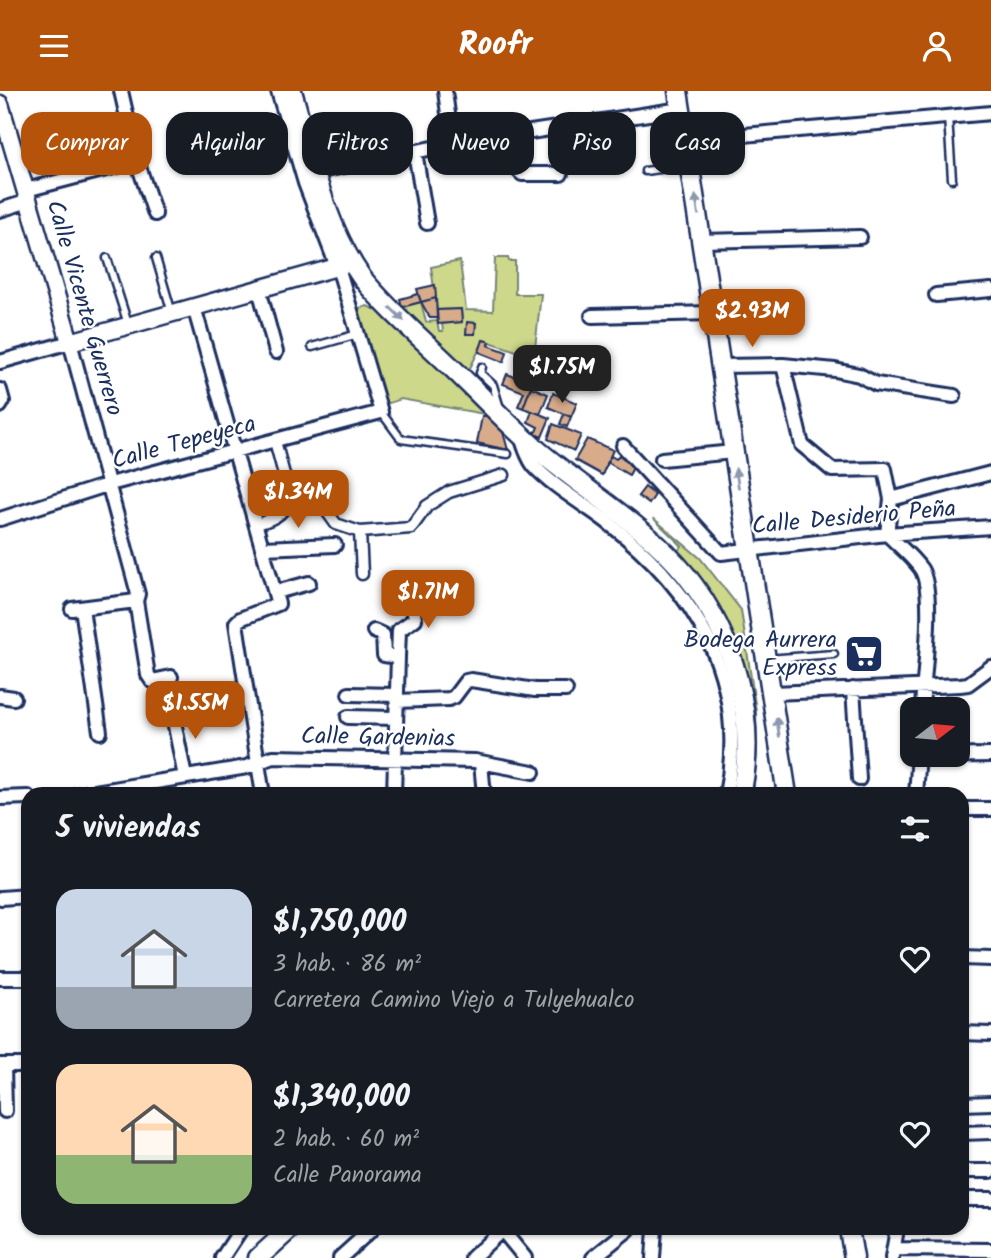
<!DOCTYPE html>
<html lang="es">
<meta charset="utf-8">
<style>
body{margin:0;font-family:Kalam,sans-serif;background:#20242c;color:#f1f3f6;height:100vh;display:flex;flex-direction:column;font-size:26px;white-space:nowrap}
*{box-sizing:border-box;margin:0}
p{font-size:23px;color:#9ea1a6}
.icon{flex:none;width:38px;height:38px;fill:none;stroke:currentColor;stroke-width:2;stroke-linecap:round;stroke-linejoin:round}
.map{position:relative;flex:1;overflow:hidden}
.details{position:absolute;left:21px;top:696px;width:948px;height:448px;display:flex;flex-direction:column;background:#171b24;border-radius:21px;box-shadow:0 2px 5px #0004}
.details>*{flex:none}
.banner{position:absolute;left:21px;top:21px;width:950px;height:63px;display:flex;gap:14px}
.needle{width:46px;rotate:74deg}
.controls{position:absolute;left:900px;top:606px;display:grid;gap:14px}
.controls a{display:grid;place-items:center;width:70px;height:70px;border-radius:14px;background:#171b24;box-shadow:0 2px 5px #0004;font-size:35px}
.price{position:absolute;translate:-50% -60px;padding:0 16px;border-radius:14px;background:#b45309;color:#fff;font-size:23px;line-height:46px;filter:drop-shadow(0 2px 4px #0008)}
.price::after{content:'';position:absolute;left:50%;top:42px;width:21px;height:16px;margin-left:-10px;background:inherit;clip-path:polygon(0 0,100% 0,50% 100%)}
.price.on{background:#222;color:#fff}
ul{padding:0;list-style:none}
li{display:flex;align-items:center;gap:21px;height:175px;padding:0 35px}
li span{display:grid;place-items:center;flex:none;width:196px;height:140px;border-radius:21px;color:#555}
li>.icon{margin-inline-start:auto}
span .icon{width:84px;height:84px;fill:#fffc;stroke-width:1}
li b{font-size:30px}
h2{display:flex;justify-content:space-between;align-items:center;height:84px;padding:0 35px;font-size:30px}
.chip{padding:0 24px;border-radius:21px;background:#171b24;box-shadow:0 2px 5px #0004;font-size:24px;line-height:63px}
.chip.on{background:#b45309;color:#fff}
header{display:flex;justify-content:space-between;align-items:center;height:91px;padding:0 35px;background:#b45309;color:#fff;font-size:32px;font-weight:600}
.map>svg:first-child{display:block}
.green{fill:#ced88b;stroke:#748474;stroke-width:2}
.building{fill:#d8ac8a;stroke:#1b2f5e;stroke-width:2}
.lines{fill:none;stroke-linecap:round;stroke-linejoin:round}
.service-casing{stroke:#1b2f5e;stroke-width:11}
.pedestrian-casing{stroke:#1b2f5e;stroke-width:15}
.minor-casing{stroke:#1b2f5e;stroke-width:18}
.tertiary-casing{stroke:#1b2f5e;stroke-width:21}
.secondary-casing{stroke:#1b2f5e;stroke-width:23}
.service{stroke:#fff;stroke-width:6}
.pedestrian{stroke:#fff;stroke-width:10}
.minor{stroke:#fff;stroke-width:12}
.tertiary{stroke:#fff;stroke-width:16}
.secondary{stroke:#fff;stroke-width:18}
.oneway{fill:#8d97ae}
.labels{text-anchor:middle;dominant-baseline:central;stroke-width:5;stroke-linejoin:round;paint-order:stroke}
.street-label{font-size:24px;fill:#1b2f5e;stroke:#fff}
.poi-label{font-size:24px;fill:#1b2f5e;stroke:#fff;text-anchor:end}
</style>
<header><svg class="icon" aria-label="menu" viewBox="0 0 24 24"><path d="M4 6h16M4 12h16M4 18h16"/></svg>Roofr<svg class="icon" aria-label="person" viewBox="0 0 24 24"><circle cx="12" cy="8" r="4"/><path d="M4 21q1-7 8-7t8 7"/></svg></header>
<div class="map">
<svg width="991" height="1167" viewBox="0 0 991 1167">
<rect width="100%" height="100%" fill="#fff"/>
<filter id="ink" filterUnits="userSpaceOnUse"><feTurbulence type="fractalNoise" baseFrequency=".0143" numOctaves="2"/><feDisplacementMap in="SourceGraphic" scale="14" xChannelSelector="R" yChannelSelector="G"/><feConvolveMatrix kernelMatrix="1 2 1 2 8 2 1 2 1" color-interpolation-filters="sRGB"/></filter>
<g filter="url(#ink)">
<path class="green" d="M495,167H508L509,170H515V203H541L534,266L484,249L468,281L402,216L421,211L426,231L437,230L439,240H443L442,233L462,231L461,218L437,219L431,176L460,170L466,219L493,220Z
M367,215L381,221L484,323L401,308L386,313L357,222L358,218Z
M653,427L700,467L741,519L756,620L757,660L753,703H750L751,621L676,462L682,455Z"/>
<path class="building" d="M435,194L436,207L421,211L417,198Z
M418,203L421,211L402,216L400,208Z
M436,207L437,227H430L421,211Z
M461,218L462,231L438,233L437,219Z
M467,231L476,232L475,243H466Z
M483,249L490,251L488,254L507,261L504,271L479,261Z
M507,283L532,292L523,317L518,315L524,301L503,293Z
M531,296L548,303L540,323L523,317Z
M553,302L577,312L571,326L548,316Z
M532,320L550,327L542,346L535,343L538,336L528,331Z
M564,323L571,326L567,336L560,333Z
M482,325H487L503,341L508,359L477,352Z
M553,333L581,344L574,360L548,348Z
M587,348L613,359L602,384L575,369Z
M619,364L634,375L629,384L607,371L611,365L616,368Z
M645,396L655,404L649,413L638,405Z"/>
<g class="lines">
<g class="service-casing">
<path id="service" d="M948,26L952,88
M645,80L689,74
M107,167L128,233
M156,167L172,222
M312,256L358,243
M482,276L480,282L493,294L500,317
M381,321L401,348L508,363
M767,568L834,563"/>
</g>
<g class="pedestrian-casing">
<path id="pedestrian" d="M275,350L286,391L293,402L321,412L336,433L360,441L411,437L427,415L449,401L504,384
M257,433C278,427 284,422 293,402
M360,441L362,483"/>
</g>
<g class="minor-casing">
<path id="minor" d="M121,0L137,70L155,123
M445,0L452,53
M512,46L517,78L522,83H561
M687,49L991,22
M415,61L427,132
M316,81L452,53L681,18
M26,99L137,70
M0,119L29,110
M702,150L860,146
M259,198L276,261
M936,204L991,199
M194,216L278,513L240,528L236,532L263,704
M592,225L712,222
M0,271L70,251L138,503L136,510L72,518
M783,274L802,354L832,379L885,378L891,408L887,443C898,454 912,465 921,478C936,502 923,587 922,618
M720,275L783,274L835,279L859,284L876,293L954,305
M0,299L3,310L0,315
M521,345C524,355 527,366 534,375C551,394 585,414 606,430C696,499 749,587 726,704
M623,355L721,462L887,443L991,436
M662,368L733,361
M891,408L991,382
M0,428L110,393L381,321L341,186L305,92L278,0
M263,457L335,454
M276,501L309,492
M136,510L148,584L152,590L171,586
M82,517L100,641
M374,540L383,544L384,564L398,566L394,704
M398,566L399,539L415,528L412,509
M853,598L859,688
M773,602L960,594L968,593L991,576
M349,603L397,604
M0,605L14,607
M397,610L449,608L454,606L466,590L471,589L535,599H566
M172,620L185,686
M348,626L395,627
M919,665L991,664
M481,672L484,704
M77,704L247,676L273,666L475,670L533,681
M916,704L919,663
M0,707L28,706
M962,718H991
M1,807L28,805
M962,867L991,868
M0,887H28
M962,942L991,943
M0,974H28
M4,974L5,1020
M962,1013L991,1012
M962,1042L991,1041
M962,1080H991
M962,1108H991
M503,1140L525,1167
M895,1158L991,1159
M222,1167L241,1138
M340,1167L372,1138
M472,1167L503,1138
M593,1167L629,1138
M653,1167L655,1138
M892,1167L897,1138"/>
</g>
<g class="tertiary-casing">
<path id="tertiary" d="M0,13L70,251L351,172"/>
</g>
<g class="secondary-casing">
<path id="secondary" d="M292,0C310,62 324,133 362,187C387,218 419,245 448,273C479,302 508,334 540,361C588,401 646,435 686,484C734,544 758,628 741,704
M678,0L787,704
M849,1138L854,1167
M258,1167L290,1138"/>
</g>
<use href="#service" class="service"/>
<use href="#pedestrian" class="pedestrian"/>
<use href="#minor" class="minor"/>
<use href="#tertiary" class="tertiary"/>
<use href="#secondary" class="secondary"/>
</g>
<defs><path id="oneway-solid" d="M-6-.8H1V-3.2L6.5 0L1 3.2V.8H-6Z" transform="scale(1.75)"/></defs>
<g class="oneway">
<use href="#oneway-solid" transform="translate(697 114) rotate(-99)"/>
<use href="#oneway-solid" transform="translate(397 223) rotate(44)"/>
<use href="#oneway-solid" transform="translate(737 387) rotate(-99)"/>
<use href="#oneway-solid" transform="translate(778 636) rotate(-98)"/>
</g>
</g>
<defs>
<g id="supermarket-square" transform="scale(2.0125)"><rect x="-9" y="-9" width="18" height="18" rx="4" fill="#1b2f5e" stroke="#fff"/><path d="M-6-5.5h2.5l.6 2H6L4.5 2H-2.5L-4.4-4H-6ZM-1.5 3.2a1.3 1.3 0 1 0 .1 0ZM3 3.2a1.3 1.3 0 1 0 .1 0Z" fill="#fff"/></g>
</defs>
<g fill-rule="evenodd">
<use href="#supermarket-square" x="864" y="563"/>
</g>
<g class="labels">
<g class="street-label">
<text transform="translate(84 217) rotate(74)">Calle Vicente Guerrero</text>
<text transform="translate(184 352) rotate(-15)">Calle Tepeyeca</text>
<text transform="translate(854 427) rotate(-5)">Calle Desiderio Peña</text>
<text transform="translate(378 647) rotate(1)">Calle Gardenias</text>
</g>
<g class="poi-label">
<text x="837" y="549">Bodega Aurrera<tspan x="837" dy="28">Express</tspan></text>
</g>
</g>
</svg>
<div class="controls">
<a><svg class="needle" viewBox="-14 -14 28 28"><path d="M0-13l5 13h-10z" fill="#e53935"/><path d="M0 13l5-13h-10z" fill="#9ea1a6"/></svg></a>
</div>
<b class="price" style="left:752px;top:258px">$2.93M</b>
<b class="price on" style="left:562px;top:314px">$1.75M</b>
<b class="price" style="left:298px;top:439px">$1.34M</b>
<b class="price" style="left:428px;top:539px">$1.71M</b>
<b class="price" style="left:195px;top:650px">$1.55M</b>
<div class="banner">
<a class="chip on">Comprar</a>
<a class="chip">Alquilar</a>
<a class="chip">Filtros</a>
<a class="chip">Nuevo</a>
<a class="chip">Piso</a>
<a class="chip">Casa</a>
</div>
<section class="details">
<h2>5 viviendas<svg class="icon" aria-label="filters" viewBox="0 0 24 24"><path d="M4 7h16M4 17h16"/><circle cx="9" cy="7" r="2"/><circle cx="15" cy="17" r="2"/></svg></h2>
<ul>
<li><span style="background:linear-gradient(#c9d6e8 70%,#9aa5b1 0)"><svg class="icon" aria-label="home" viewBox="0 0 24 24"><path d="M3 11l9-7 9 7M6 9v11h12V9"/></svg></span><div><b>$1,750,000</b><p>3 hab. · 86 m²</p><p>Carretera Camino Viejo a Tulyehualco</p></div><svg class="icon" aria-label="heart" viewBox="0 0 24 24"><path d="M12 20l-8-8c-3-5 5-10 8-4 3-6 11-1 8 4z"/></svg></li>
<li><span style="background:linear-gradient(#ffd9b3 65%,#8fb573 0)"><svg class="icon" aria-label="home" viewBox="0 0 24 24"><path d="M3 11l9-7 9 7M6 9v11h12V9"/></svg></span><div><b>$1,340,000</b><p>2 hab. · 60 m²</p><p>Calle Panorama</p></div><svg class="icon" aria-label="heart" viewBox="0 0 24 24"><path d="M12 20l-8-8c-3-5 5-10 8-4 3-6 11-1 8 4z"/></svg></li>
</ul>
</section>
</div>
